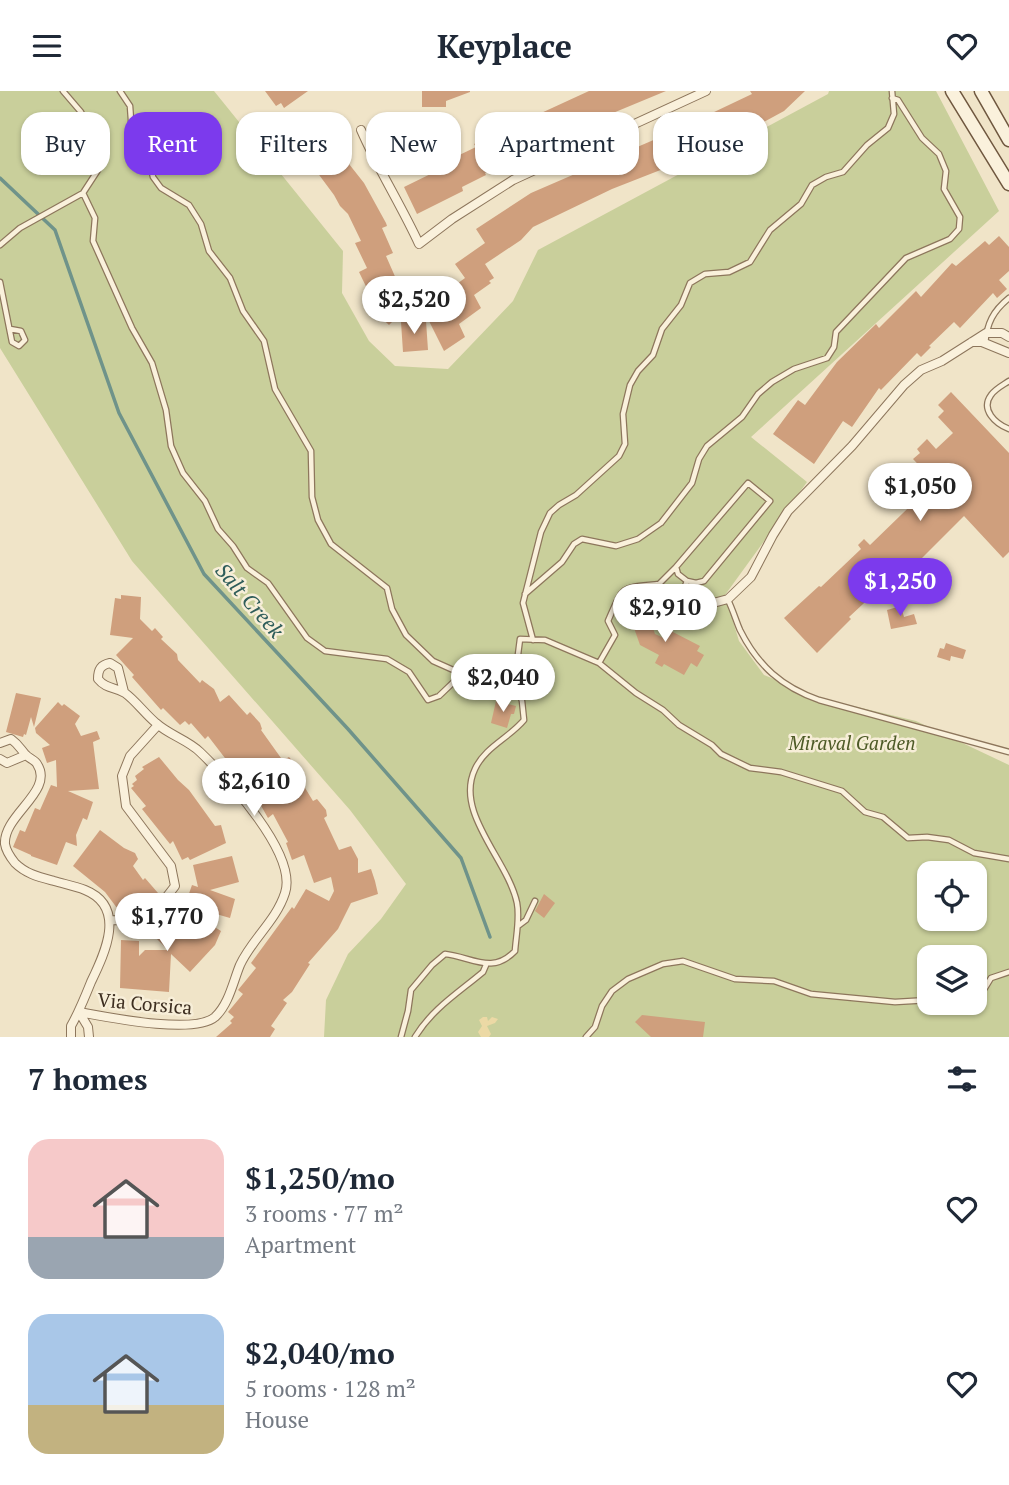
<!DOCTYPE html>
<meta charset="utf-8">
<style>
body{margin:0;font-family:"PT Serif",serif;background:#f2f2f3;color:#1f2937;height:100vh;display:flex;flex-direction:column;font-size:26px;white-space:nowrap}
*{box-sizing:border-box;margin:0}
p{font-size:23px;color:#747a83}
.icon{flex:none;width:38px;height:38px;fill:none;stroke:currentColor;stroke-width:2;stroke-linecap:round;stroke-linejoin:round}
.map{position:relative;height:946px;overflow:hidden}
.side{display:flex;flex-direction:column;background:#fff;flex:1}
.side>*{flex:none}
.hud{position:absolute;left:21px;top:21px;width:968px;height:63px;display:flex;gap:14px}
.fabs{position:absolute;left:917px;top:770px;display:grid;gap:14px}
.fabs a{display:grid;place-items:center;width:70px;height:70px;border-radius:14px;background:#fff;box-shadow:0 2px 5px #0004;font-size:35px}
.price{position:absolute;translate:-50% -60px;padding:0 16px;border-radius:24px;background:#fff;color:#222;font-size:23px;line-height:46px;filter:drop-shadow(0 2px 4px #0008)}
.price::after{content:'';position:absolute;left:50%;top:42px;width:21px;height:16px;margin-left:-10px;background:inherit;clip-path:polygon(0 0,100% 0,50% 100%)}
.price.current{background:#7c3aed;color:#fff}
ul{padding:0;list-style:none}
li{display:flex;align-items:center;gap:21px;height:175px;padding:0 28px}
li span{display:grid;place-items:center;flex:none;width:196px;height:140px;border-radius:21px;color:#555}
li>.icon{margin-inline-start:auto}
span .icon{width:84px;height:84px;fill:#fffc;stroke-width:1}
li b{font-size:30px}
h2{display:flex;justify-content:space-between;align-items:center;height:84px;padding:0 28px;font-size:30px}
.tag{padding:0 24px;border-radius:21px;background:#fff;box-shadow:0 2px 5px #0004;font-size:24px;line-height:63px}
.tag.current{background:#7c3aed;color:#fff}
header{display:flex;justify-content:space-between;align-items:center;height:91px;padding:0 28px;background:#fff;font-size:32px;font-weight:700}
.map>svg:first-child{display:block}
.green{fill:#c9cf9b;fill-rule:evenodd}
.sand{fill:#ecd9a5}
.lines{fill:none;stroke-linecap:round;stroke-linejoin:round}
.stream{stroke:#6f938a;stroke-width:3.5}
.building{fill:#cf9f7d}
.service-casing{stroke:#8d765c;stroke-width:7}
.minor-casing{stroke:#8d765c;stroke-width:10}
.secondary-casing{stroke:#6f573f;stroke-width:15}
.service{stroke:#faf1dc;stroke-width:4.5}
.minor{stroke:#faf1dc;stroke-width:8}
.secondary{stroke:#faf1dc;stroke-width:12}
.labels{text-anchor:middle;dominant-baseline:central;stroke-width:5;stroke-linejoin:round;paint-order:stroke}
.park-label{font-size:19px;font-style:italic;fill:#4d5a26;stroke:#f7eed8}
.street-label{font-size:19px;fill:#3d2e20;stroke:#f7eed8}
.water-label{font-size:21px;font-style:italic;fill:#2f5d5a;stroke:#f7eed8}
</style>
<header><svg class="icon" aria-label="menu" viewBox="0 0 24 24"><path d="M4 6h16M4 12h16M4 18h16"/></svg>Keyplace<svg class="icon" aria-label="heart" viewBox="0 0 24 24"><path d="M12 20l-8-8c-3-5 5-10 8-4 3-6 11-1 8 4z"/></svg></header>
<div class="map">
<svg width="1009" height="946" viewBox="0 0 1009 946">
<rect width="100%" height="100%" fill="#f0e4c8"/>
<path class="green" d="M0,0H214L343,160L342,202L369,250L395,275L448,278L513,210L538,159L828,3L829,0H936L999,120L751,346L807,391L725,504L739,550L764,584L824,608L916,630L1009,674V946H324L326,909L348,863L381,828L406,793L350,719L132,470L0,257ZM929,782H975V828H929ZM929,866H975V912H929Z"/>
<path class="sand" d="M483,926H487L488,930L492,926L498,928L495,932L487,935L491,943L489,946H481L478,941L482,935L479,929Z"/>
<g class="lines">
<path class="stream" d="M0,87L55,139L119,322L204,483L348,638L461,767L490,846"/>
</g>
<path class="building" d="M265,0H308L284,17L281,12L276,15Z
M422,0H470V1L446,10V16H422Z
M589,0H666L584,34L485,82L486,84L462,96L463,100L417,123L404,96L453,72L451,68L476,56L474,53Z
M750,0H805L784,20L762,32L663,78L612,98L533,136L521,149L485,173L494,187L489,190L491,192L474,204L481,217L459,233L465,246L444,260L429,230L453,217L443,203L465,187L455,173L485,152L476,138L531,102L672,41L752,3Z
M308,21L364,92L386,132L387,135L382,137L393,162L386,165L397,190L389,194L410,213L389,234L372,218L375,214L359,181L367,177L355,152L361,150L348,123L340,115L334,104L285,38Z
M999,145L1009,156V180L999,189L1007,198L997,207L993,202L960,237L954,231L929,255L931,256L921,266L917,262L881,299L879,297L852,336L843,330L814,373L773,343L798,309L805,314L837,271L876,233L879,237L916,200L921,206L952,172L956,175L985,150L989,154Z
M426,230L428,259L403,261L401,231Z
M951,301L1009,362V461L1003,467L964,425L905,484L903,482L893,491L890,488L849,526L851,528L817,562L784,527L819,495L821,496L861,458L858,454L864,448L870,454L935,391L913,368L920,362L917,358L927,348L936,358L953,342L938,326L944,320L938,314Z
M121,504L141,506L140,528L152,540L155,537L163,546L161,548L177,563L178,569L200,592L202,589L214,598L220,611L229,604L247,624L250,621L260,632L262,638L261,639L281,667L283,669L289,666L297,675L298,681L296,682L313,710L317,708L326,719L327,725L324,727L339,759L351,755L358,768V782L371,778L375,790L378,803L351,812L338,838L308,872L310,873L292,901L283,909L287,912L271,935L275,938L270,946H216L232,932L230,930L234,926L228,921L243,903L238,899L256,877L251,872L292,816L294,818L306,798L329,810L334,800L331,786L314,792L304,764L292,769L286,752L288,751L273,723L268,727L243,683L237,687L228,671L208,645L205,648L191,632L189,634L185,630L180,634L163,617L161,619L132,586L134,584L116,564L133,547L110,544L115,507L121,508Z
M645,514L655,543L666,548L671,540L700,555L697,560L704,564L697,576L691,572L684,584L664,573L662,576L655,572L659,564L640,554L628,520Z
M901,515L904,526L914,523L917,533L891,538L887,519Z
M946,552L966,559L963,568L951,565L950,570L937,566L940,557L944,558Z
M16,602L41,607L34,636L31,626L26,644L24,643L23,646L6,641Z
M496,610L516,615L514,623H511L507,637L491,632Z
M58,611L62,615L64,613L80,625L75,633L81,645L97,640L100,648L93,651L99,698L68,700L93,711L87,729L83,727L76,744L77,755L66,751L57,774L31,765V764L13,756L20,739L25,741L35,717L40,719L51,694L57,696L56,669L47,672L42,657L50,654L36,642L35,637Z
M159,666L178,689L189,699L215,735L221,734L226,752L190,769L188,766L182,769L173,750L170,753L142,718L146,715L131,697L134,695L132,693L137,689L135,685L144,678L142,676Z
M100,739L124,757L135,762L138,768L133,775L143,789L145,787L158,802L143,816L142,814L133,821L130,817L120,821L105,801L73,775Z
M232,765L239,791L210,799L235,808L230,827L185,814L192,794L198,796L193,774Z
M544,803L555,812L544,827L535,820Z
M181,815L221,840L215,854L190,881L171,863L169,901L120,897L121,849L139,850V865L145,859H168L156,847L174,829L173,828Z
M642,924L705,931L703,946H651L635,931Z"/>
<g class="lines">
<g class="service-casing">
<path id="service" d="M120,0L130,15L132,43L149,68L153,86L161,97L189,114L201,133L209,160L230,187L243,220L264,250L275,298L311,360L312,406L318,429L331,453L387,497L392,518L406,544L433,570L469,586L500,596H508L515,587L520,548L545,549L599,572L636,602L663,619L679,634L712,654L721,663L750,677L781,681L842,700L865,721L883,726L908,747L927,746L949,749L974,762L1009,768
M83,102L95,127L93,150L132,237L152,272L166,319L171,355L183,382L205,410L218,438L233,455L247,477L268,492L307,547L325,560L387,568L409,581L428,609L439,605L462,583
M0,154L20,137L83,102L98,79L101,65L93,44L81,21L63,0
M0,191L12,251L19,255L25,249L21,240L10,238
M985,253C987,232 993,220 1009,207
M1009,290C1003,294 995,298 991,304C980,319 996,333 1009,338
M525,503L562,471L574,453L582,448L616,455L638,448L661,432L692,392L699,368L707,355L742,326L758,303L772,291L794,278L827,267L834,256L836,241L906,167L950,148L959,138L960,126L944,98L946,80L939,63L922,47L898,9L892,7
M669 516a11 11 0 1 1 22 0a11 11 0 1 1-22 0Z
M681,505L687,490L678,483L676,476L748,392L770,410L704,490L696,492L687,490
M728,509C733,519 736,530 740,539C758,575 782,596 819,609L1009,661
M533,549L523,512L541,441L550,422L559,414L576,404L619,365L625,353L623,323L630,294L638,280L653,264L662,238L681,214L690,192L705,183L729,181L750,171L770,139L801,113L812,94L826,86L843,81L867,54L888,37L894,23L892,0
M599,572L615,544L608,530C624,493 620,497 659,493L675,477
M518,835L526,829L535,810
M975,910H977L991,887L1009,881
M955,912H968
M401,946L408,920L411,899L432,874L445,863C472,866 492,884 515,860C516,845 520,827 517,812C508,769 454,722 475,678C485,656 509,647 524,629L522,610L515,588
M415,946C432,918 458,902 483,881L486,874
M586,946L595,936L602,915L612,900L628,888L663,873L683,870L735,888L774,890L811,903L895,911L929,909"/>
</g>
<g class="minor-casing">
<path id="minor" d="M361,39C378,78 401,114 419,153L452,128L513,89L706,0
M972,251H982L1009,262
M691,518L728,508L751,486L773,444L788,420L852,355L904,294L921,279L942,270L986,242H1002L1009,246
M0,652L11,648C18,653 20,657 25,663C28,667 35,669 37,673C55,700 3,724 5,753C6,760 11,767 15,772C26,783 39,786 54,790C64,793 75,795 85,799C127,816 105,862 91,891C85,906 79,921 71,935V946
M0,668L7,672L26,664
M110,829C147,831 153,824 175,795L171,775L126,715L122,685L130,665L158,634
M79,921C107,926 194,944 215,926C229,913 233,891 240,874C252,848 276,830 285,802C298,763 227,687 200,661C188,649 169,644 156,632C145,623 136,610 125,602C115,596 106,598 98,588C98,578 101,574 110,572L118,577L124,601
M79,921L88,936L89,946"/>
</g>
<g class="secondary-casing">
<path id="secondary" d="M952,0L1009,93
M981,0L1009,49"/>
</g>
<use href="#service" class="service"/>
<use href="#minor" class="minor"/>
<use href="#secondary" class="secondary"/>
</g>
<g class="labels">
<g class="park-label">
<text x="852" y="651">Miraval Garden</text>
</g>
<g class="street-label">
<text transform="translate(145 912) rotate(5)">Via Corsica</text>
</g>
<g class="water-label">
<text transform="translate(250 509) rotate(49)">Salt Creek</text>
</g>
</g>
</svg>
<div class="fabs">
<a><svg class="icon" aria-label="locate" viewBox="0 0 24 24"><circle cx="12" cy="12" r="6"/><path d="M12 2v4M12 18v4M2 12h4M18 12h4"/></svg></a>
<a><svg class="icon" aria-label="layers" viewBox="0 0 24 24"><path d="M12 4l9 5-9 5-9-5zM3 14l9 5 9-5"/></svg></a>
</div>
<b class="price" style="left:414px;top:245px">$2,520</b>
<b class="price" style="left:920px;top:432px">$1,050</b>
<b class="price current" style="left:900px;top:527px">$1,250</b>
<b class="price" style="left:665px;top:553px">$2,910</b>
<b class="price" style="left:503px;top:623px">$2,040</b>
<b class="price" style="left:254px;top:727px">$2,610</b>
<b class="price" style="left:167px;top:862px">$1,770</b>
<div class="hud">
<a class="tag">Buy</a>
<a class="tag current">Rent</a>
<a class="tag">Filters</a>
<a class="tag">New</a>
<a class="tag">Apartment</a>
<a class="tag">House</a>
</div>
</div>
<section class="side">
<h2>7 homes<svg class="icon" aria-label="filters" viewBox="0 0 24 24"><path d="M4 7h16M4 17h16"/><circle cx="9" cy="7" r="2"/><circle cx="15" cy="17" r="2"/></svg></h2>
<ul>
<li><span style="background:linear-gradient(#f6c9c9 70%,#9aa5b1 0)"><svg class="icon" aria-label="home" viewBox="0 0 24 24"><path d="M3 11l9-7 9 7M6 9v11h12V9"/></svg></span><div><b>$1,250/mo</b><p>3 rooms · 77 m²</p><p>Apartment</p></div><svg class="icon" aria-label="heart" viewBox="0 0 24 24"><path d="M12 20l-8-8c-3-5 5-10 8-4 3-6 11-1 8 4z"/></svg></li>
<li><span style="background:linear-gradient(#a9c7e8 65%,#c2b280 0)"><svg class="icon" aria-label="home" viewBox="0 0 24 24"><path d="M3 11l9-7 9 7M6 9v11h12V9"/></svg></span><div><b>$2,040/mo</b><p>5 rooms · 128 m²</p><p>House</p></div><svg class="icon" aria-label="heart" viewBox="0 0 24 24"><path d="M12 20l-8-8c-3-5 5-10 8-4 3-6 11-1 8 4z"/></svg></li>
</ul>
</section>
